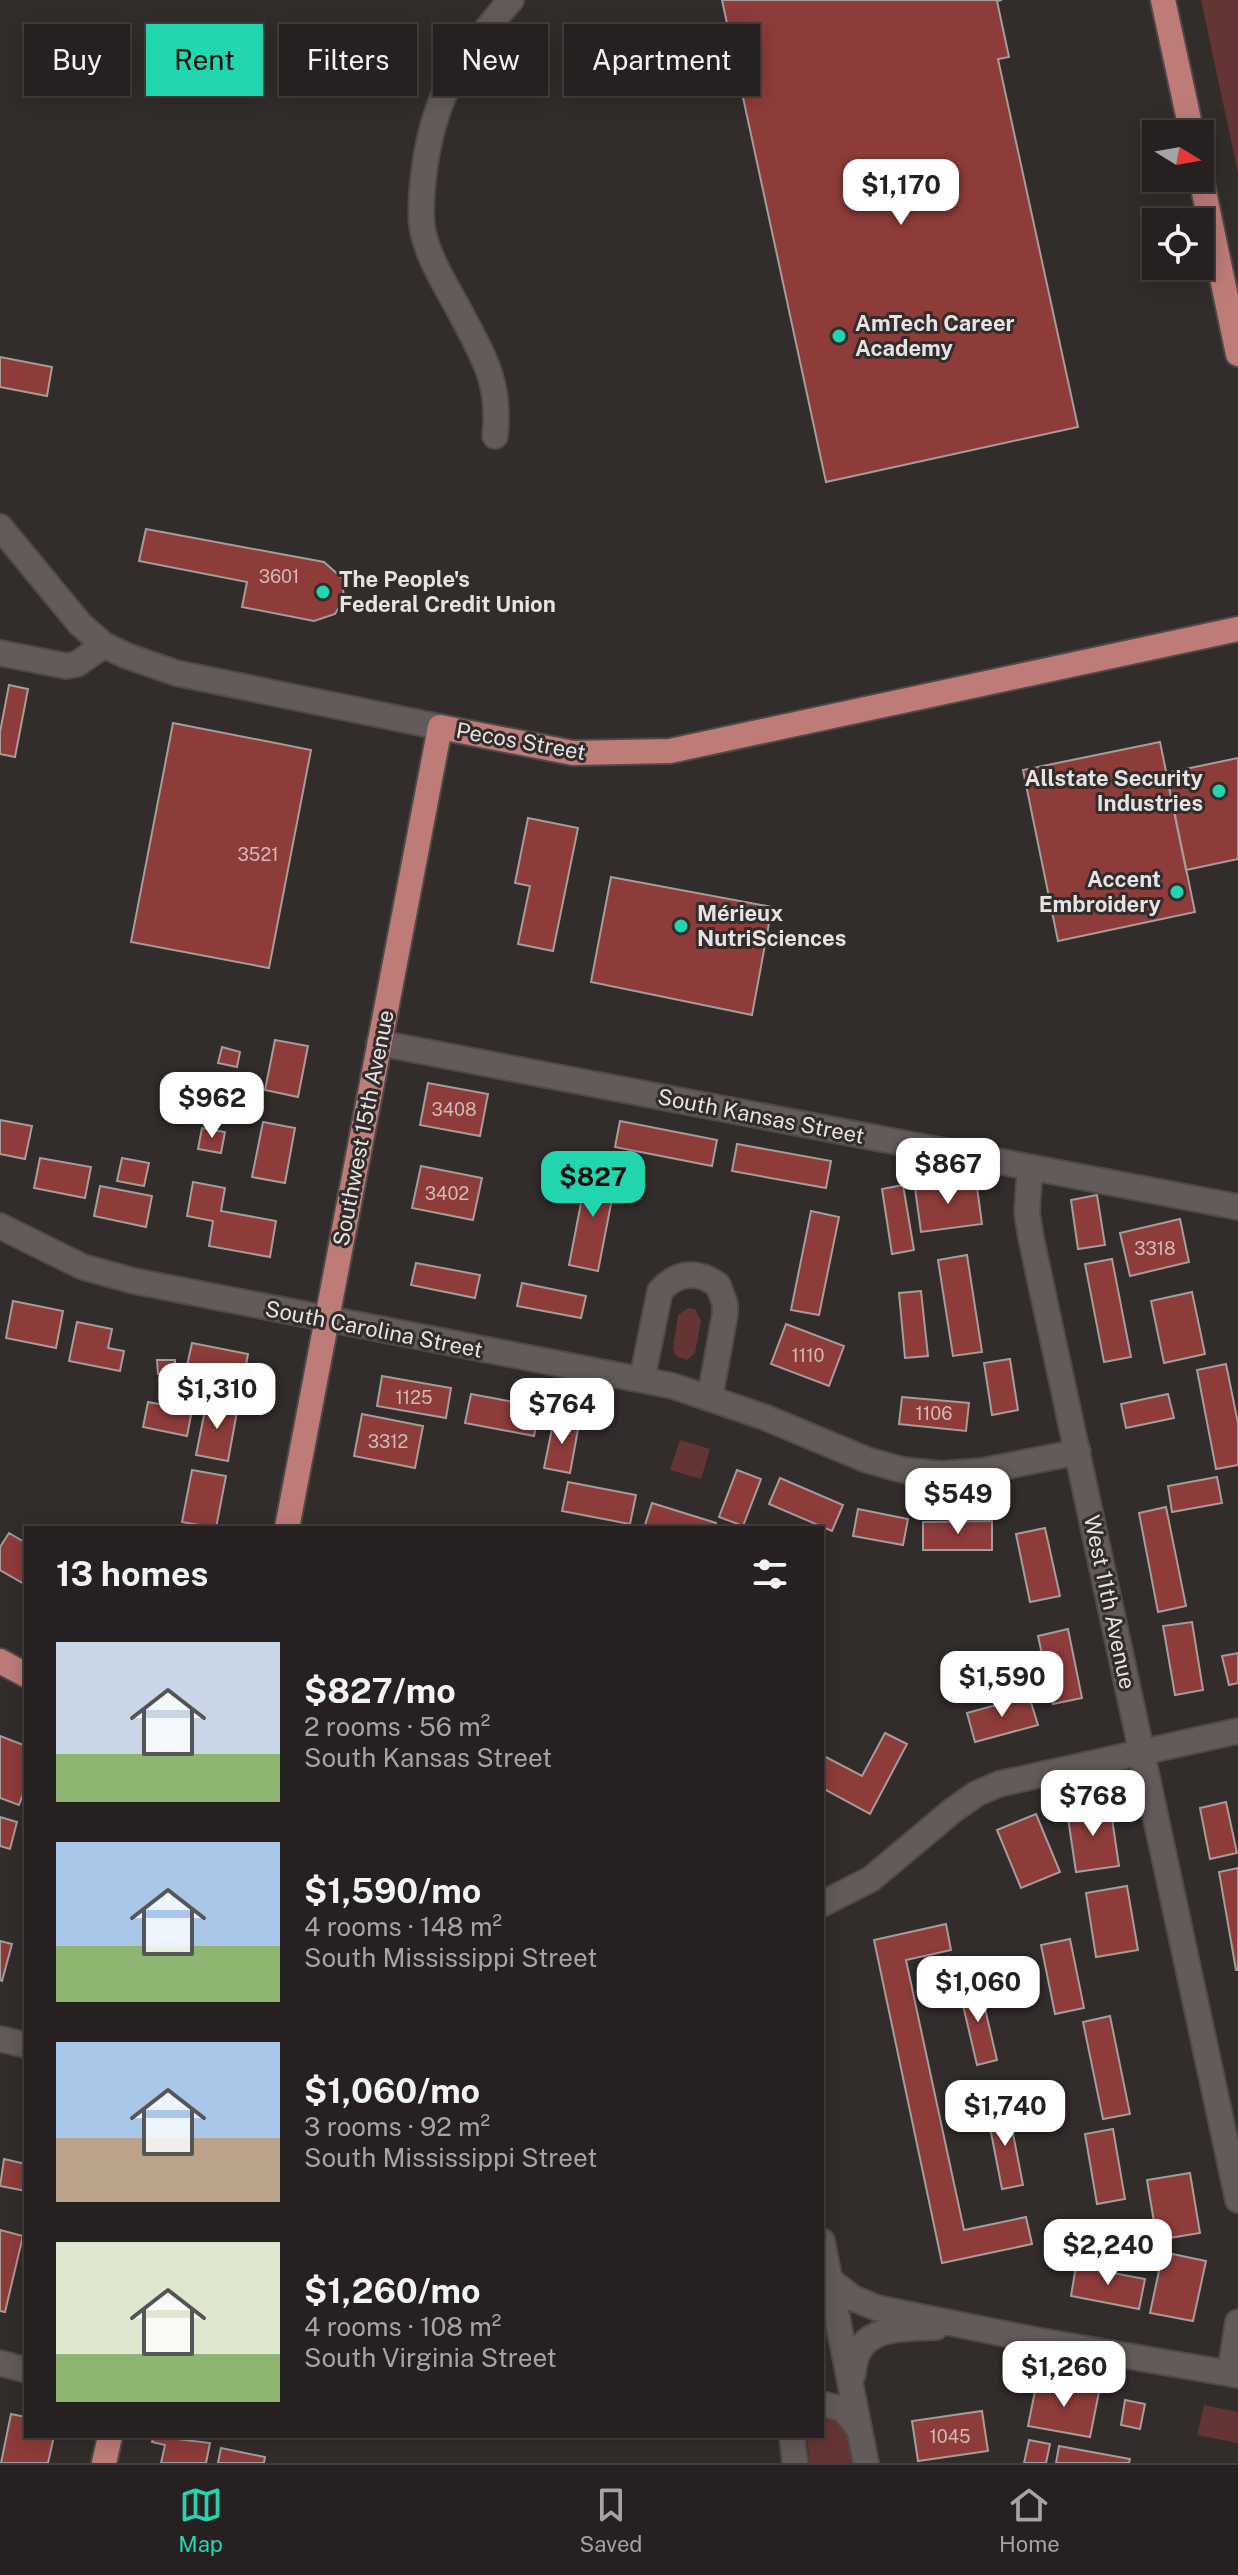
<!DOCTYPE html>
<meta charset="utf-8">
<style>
body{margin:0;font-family:"Public Sans",sans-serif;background:#2e2929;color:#f1f3f6;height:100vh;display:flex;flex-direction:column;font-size:30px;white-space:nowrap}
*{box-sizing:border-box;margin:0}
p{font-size:26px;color:#a4a3a5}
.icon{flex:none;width:44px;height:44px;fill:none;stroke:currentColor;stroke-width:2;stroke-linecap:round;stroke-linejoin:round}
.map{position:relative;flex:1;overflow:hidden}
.side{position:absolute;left:24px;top:1526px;width:800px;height:912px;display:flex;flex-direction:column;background:#262120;border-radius:0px;box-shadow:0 4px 20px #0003,0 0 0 2px #423e3e}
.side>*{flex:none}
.top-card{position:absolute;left:24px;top:24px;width:800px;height:72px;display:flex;gap:16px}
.needle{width:52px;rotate:101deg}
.controls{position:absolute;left:1142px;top:120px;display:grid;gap:16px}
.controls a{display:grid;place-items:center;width:72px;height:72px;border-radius:0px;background:#262120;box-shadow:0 4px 20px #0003,0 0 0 2px #423e3e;font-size:40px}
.price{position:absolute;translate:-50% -68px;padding:0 18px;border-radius:16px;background:#fff;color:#222;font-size:26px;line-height:52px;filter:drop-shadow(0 2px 4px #0008)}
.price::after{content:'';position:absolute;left:50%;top:48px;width:24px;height:18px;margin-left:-12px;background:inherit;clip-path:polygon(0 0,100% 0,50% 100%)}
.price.on{background:#21d5af;color:#111}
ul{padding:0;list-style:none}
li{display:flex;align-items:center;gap:24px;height:200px;padding:0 32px}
li span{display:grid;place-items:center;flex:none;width:224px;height:160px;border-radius:0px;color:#555}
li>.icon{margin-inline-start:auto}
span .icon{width:96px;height:96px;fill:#fffc;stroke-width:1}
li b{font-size:34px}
h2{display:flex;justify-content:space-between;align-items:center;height:96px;padding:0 32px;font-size:34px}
.pill{padding:0 28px;border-radius:0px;background:#262120;box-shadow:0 4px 20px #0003,0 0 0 2px #423e3e;font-size:28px;line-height:72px}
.pill.on{background:#21d5af;color:#111}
.dock{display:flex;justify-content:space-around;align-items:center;height:112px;border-top:2px solid #423e3e;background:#262120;font-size:22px;color:#a4a3a5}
.dock a{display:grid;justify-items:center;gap:4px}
.dock .on{color:#21d5af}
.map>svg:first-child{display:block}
.green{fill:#653533}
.building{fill:#8d3c3a;stroke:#a59c9c;stroke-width:2}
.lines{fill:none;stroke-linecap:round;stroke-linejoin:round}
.minor-casing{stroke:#4f4a49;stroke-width:28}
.major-casing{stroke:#4f4a49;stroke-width:28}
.minor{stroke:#635b5a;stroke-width:24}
.major{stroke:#be7c79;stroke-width:24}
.poi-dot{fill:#21d5af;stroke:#322c2b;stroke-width:3}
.labels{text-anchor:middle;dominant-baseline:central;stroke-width:6;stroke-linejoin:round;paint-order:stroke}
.number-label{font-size:18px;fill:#d0b9b8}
.poi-label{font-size:22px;font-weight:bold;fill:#e7e3e2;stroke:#322c2b;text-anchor:start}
.street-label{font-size:22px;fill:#e7e3e2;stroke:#322c2b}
</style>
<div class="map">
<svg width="1238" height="2463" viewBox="0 0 1238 2463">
<rect width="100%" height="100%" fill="#322c2b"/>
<path class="green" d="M1201,0H1238V173Z
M688,1308L695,1309L701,1321L695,1353L687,1360L676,1356L673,1348L678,1315Z
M680,1440L710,1449L701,1479L670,1470Z
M1204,2405L1238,2412V2443L1197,2435Z
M822,2420H835L847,2429L852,2463H809L807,2436H822Z"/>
<path class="building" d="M722,0H1002L997,1L1009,57L998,59L1078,427L826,482Z
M0,357L52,367L47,396L0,387Z
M146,529L324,562L342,578L344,599L335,614L314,621L242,607L247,582L139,561Z
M9,685L28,689L15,757L0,754V732Z
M173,723L311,750L269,968L131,942Z
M1160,742L1195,912L1058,941L1023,770Z
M1238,758V859L1186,870L1166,773Z
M528,818L578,828L553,951L518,944L530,886L515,883Z
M611,877L772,907L752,1015L591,982Z
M275,1040L308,1046L298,1097L265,1090Z
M222,1047L240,1052L237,1067L218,1063Z
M428,1083L488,1094L480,1136L420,1125Z
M0,1120L32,1126L25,1159L0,1154Z
M620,1121L717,1140L712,1166L615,1147Z
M263,1122L295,1128L285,1183L252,1177Z
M202,1128L225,1132L221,1153L198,1149Z
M737,1144L831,1161L826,1188L732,1171Z
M40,1158L91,1167L85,1198L34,1188Z
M122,1158L149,1163L144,1186L117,1181Z
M421,1166L482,1178L473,1220L412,1208Z
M588,1167L617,1173L598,1271L569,1265Z
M976,1180L982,1224L921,1232L915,1188Z
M193,1182L225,1188L221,1211L276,1221L270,1257L209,1246L213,1221L187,1216Z
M903,1185L914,1250L892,1254L882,1189Z
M100,1186L152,1196L146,1227L94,1216Z
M1097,1195L1105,1245L1078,1249L1071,1200Z
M811,1211L839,1217L819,1315L791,1310Z
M1180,1219L1189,1262L1130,1276L1120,1233Z
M967,1255L982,1352L953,1356L938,1260Z
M1112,1259L1131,1357L1104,1362L1085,1264Z
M416,1263L480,1275L475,1298L411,1285Z
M522,1283L586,1296L581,1318L517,1306Z
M921,1291L928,1356L905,1358L899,1293Z
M1192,1292L1205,1354L1164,1363L1151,1301Z
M13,1301L63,1311L56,1348L6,1338Z
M77,1322L112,1329L108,1348L124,1351L120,1371L69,1361Z
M786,1324L844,1346L829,1386L771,1364Z
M192,1343L248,1354L242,1386L185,1375Z
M1010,1359L1018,1410L992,1415L984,1363Z
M157,1360H175V1373L158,1374Z
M1226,1364L1238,1423V1465L1216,1469L1197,1370Z
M382,1376L451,1388L446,1418L377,1406Z
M471,1394L540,1407L534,1436L465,1423Z
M1168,1394L1174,1418L1126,1428L1121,1404Z
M902,1397L969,1403L966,1431L899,1424Z
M207,1400L238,1406L228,1461L196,1455Z
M148,1402L192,1410L187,1436L143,1427Z
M362,1414L423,1426L415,1468L354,1456Z
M554,1419L579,1424L570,1473L544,1468Z
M192,1470L226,1476L216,1528L182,1522Z
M737,1470L761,1479L743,1526L719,1517Z
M1217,1477L1222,1503L1172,1512L1168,1486Z
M780,1478L843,1505L832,1531L769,1504Z
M568,1482L636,1495L630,1524L562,1511Z
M652,1503L716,1523L714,1528H644Z
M1166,1507L1186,1606L1158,1612L1139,1513Z
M858,1509L908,1519L903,1545L853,1536Z
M992,1521V1550H923V1522Z
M1045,1528L1060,1596L1030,1602L1016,1534Z
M9,1533L26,1543V1585L0,1570V1547Z
M1192,1622L1203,1690L1175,1695L1163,1626Z
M1068,1629L1082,1698L1053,1704L1038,1636Z
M1238,1653V1683L1229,1685L1222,1656Z
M1029,1696L1038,1725L975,1742L967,1713Z
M885,1733L907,1744L870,1814L822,1788V1755L862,1776Z
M0,1736L26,1746V1786L19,1805L0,1798Z
M1226,1802L1237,1853L1210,1859L1200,1808Z
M1110,1805L1119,1866L1076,1872L1067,1811Z
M1036,1814L1060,1872L1021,1888L997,1830Z
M0,1817L17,1822L10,1849L0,1846Z
M1238,1868V1970H1236L1219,1872Z
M1127,1886L1138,1950L1096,1957L1086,1893Z
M946,1924L951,1950L906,1960L964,2230L1026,2217L1032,2244L942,2263L874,1940Z
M1070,1939L1084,2008L1055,2014L1041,1945Z
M0,1941L12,1944L2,1981L0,1980Z
M979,1983L997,2060L977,2065L959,1988Z
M1110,2016L1130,2114L1103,2119L1083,2022Z
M1008,2108L1023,2185L1002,2189L987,2112Z
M1113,2129L1125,2199L1097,2204L1085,2134Z
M4,2159L26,2164V2191L0,2186Z
M1190,2173L1200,2233L1157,2240L1147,2180Z
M0,2230L23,2236L5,2312L0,2311Z
M1163,2252L1206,2261L1193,2321L1150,2313Z
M1076,2266L1145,2279L1139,2309L1071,2296Z
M1037,2381L1099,2392L1090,2437L1028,2426Z
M1125,2400L1145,2404L1140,2429L1121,2425Z
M982,2411L988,2451L918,2461L912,2421Z
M11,2414L26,2417V2436H54L48,2463H1Z
M153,2436L210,2443L206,2463H161L165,2445L152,2442Z
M1029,2440L1050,2444L1046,2463H1024Z
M1059,2446L1130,2459L1129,2463H1056Z
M221,2448L265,2457L264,2463H218Z"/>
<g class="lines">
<g class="minor-casing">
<path id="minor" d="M495,436C501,382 483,356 459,310C446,286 429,259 423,232C419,211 422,186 425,165C436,88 462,58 511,0
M0,527L80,624L104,645L127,656L176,673L440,727
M0,653L66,666L77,664L104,645
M379,1043L1238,1207
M1030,1167L1027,1212L1031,1238L1238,2200
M0,1226L83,1267L134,1281L673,1386L764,1417L867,1460L903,1470L941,1474L982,1471L1078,1452
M642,1379L660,1291C677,1272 697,1270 718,1285L725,1304V1314L710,1397
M822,1904L871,1879L952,1811L976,1794L999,1784L1238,1731
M0,2039L26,2045
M822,2241L866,2463
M822,2274L853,2298L877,2308L1035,2340L1238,2375
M0,2363L26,2370
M1230,2373L1238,2322
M853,2374C856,2326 896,2329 936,2327
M822,2404L843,2409L859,2429
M792,2436L795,2463"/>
</g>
<g class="major-casing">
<path id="major" d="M1163,0L1192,134
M1200,173L1238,354
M287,1528L440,727L573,753L670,751L1238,629
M0,1661L26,1675
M104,2463L110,2436"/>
</g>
<use href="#minor" class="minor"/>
<use href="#major" class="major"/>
</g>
<g class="poi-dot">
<circle cx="839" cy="336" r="8"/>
<circle cx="323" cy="592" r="8"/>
<circle cx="1219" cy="791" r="8"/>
<circle cx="1177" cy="892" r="8"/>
<circle cx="681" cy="926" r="8"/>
</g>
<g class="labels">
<g class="number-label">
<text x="279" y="576">3601</text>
<text x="258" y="854">3521</text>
<text x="454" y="1109">3408</text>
<text x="447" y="1193">3402</text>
<text x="1155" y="1248">3318</text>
<text x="808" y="1355">1110</text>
<text x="414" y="1397">1125</text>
<text x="934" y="1413">1106</text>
<text x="388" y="1441">3312</text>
<text x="950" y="2436">1045</text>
</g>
<g class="poi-label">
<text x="855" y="323">AmTech Career<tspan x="855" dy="25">Academy</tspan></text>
<text x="339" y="579">The People's<tspan x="339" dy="25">Federal Credit Union</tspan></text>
<text x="1203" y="778" text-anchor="end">Allstate Security<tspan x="1203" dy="25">Industries</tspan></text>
<text x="1161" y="879" text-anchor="end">Accent<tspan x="1161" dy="25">Embroidery</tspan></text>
<text x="697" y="913">Mérieux<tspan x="697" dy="25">NutriSciences</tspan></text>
</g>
<g class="street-label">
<text transform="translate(521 741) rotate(10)">Pecos Street</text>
<text transform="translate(761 1116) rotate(11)">South Kansas Street</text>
<text transform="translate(363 1128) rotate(-79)">Southwest 15th Avenue</text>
<text transform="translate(374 1329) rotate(11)">South Carolina Street</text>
<text transform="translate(1110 1602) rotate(78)">West 11th Avenue</text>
</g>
</g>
</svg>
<div class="controls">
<a><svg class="needle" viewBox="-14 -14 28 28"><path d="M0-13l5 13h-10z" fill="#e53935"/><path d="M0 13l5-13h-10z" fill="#a4a3a5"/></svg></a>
<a><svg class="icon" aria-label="locate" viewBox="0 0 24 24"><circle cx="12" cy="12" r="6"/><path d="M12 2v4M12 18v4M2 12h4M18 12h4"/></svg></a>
</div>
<b class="price" style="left:901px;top:227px">$1,170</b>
<b class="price" style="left:212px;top:1140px">$962</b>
<b class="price" style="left:948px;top:1206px">$867</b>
<b class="price on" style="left:593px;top:1219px">$827</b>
<b class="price" style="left:217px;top:1431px">$1,310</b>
<b class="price" style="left:562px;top:1446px">$764</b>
<b class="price" style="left:958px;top:1536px">$549</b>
<b class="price" style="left:1002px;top:1719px">$1,590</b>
<b class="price" style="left:1093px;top:1838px">$768</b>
<b class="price" style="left:978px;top:2024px">$1,060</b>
<b class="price" style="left:1005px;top:2148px">$1,740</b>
<b class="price" style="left:1108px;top:2287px">$2,240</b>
<b class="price" style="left:1064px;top:2409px">$1,260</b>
<div class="top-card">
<a class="pill">Buy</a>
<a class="pill on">Rent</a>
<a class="pill">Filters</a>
<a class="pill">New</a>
<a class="pill">Apartment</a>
</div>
<section class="side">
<h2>13 homes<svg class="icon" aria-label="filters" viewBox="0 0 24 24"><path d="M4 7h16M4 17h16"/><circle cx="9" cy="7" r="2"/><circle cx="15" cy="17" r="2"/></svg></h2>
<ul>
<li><span style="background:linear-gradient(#c9d6e8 70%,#8fb573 0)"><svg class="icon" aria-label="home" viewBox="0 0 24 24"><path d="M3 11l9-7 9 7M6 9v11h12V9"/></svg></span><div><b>$827/mo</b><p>2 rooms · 56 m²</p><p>South Kansas Street</p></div></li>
<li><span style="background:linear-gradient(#a9c7e8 65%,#8fb573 0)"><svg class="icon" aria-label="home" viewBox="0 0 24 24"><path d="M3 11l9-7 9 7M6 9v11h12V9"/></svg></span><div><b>$1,590/mo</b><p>4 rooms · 148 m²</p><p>South Mississippi Street</p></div></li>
<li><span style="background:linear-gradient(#a9c7e8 60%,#b9a48a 0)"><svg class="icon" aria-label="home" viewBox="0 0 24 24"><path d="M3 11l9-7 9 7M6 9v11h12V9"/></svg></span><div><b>$1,060/mo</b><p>3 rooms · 92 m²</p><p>South Mississippi Street</p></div></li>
<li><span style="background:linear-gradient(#dfe7d0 70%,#8fb573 0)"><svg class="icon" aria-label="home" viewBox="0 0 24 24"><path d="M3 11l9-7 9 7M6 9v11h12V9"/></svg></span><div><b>$1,260/mo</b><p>4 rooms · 108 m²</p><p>South Virginia Street</p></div></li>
</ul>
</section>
</div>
<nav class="dock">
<a class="on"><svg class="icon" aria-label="map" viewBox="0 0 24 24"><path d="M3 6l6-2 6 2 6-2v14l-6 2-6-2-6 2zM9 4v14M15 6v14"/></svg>Map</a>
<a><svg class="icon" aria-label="saved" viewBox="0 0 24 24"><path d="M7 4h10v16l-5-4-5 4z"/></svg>Saved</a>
<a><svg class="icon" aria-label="home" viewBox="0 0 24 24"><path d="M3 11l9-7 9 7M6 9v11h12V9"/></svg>Home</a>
</nav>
